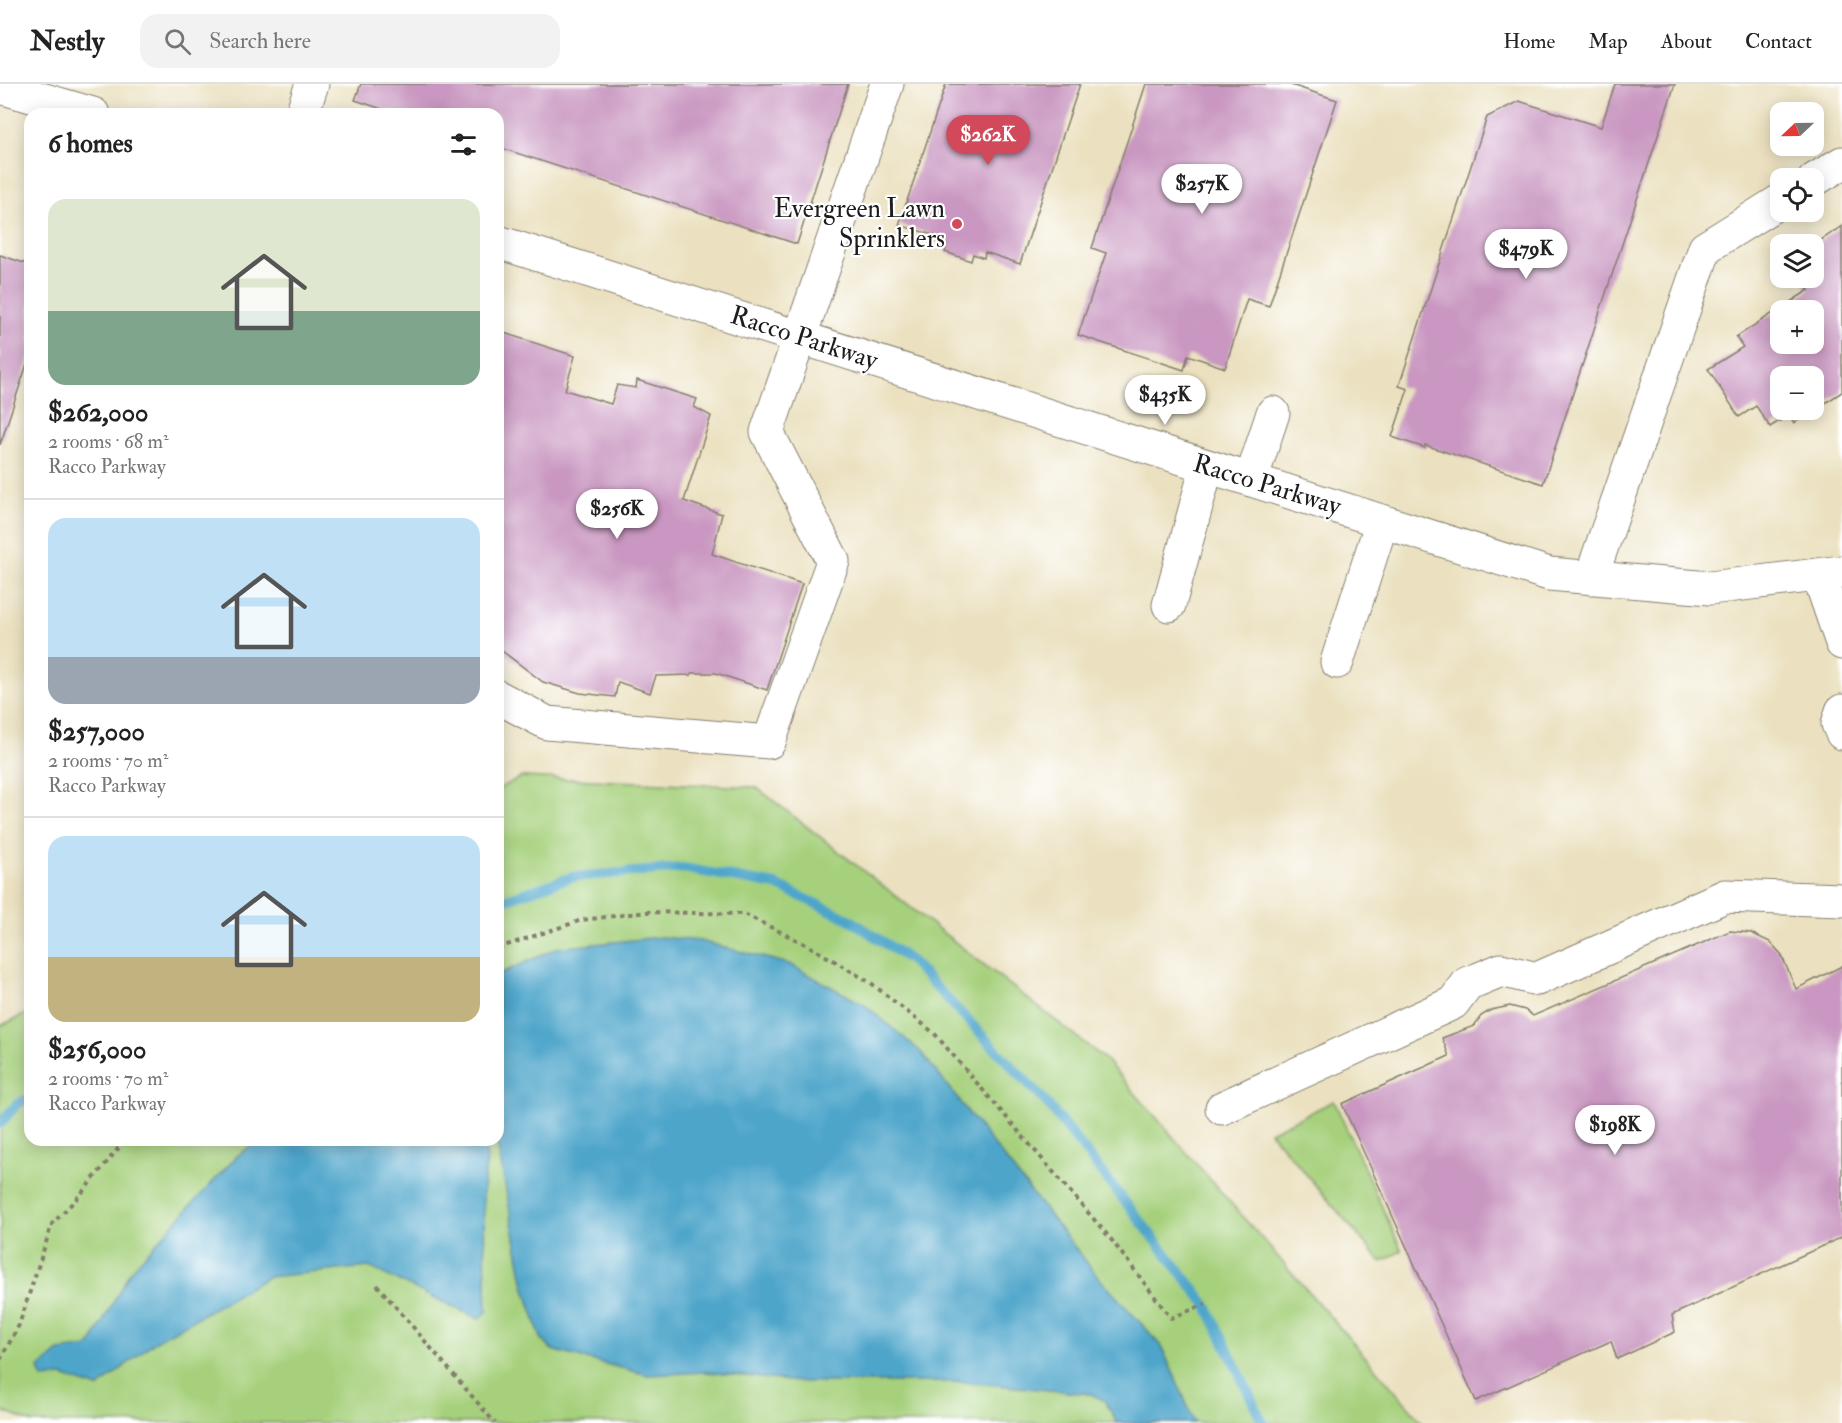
<!DOCTYPE html>
<meta charset="utf-8">
<style>
body{margin:0;font-family:"IM FELL Double Pica",serif;background:#f2f2f2;color:#222;height:100vh;display:flex;flex-direction:column;font-size:22px;white-space:nowrap}
*{box-sizing:border-box;margin:0}
p{font-size:20px;color:#767676}
.icon{flex:none;width:33px;height:33px;fill:none;stroke:currentColor;stroke-width:2;stroke-linecap:round;stroke-linejoin:round}
.map{position:relative;flex:1;overflow:hidden}
.details{position:absolute;left:24px;top:24px;width:480px;height:1038px;display:flex;flex-direction:column;background:#fff;border-radius:18px;box-shadow:0 3px 15px #0003}
.details>*{flex:none}
.needle{width:39px;rotate:248deg}
.controls{position:absolute;left:1770px;top:18px;display:grid;gap:12px}
.controls a{display:grid;place-items:center;width:54px;height:54px;border-radius:12px;background:#fff;box-shadow:0 3px 15px #0003;font-size:30px}
.price{position:absolute;translate:-50% -51px;padding:0 14px;border-radius:21px;background:#fff;color:#222;font-size:20px;line-height:39px;filter:drop-shadow(0 2px 3px #0008)}
.price::after{content:'';position:absolute;left:50%;top:36px;width:18px;height:14px;margin-left:-9px;background:inherit;clip-path:polygon(0 0,100% 0,50% 100%)}
.price.selected{background:#d1495b;color:#fff}
ul{padding:0;list-style:none}
li{display:grid;align-content:center;gap:12px;height:318px;padding:0 24px}
li+li{border-top:2px solid #e0e0e0}
li span{display:grid;place-items:center;height:186px;border-radius:18px;color:#555}
li>.icon{margin-inline-start:auto}
span .icon{width:108px;height:108px;fill:#fffc;stroke-width:1}
li b{font-size:26px}
h2{display:flex;justify-content:space-between;align-items:center;height:72px;padding:0 24px;font-size:26px}
header{display:flex;align-items:center;gap:36px;box-sizing:border-box;height:84px;padding:0 30px;background:#fff;border-bottom:2px solid #e0e0e0}
header strong{font-size:28px}
nav{display:flex;gap:33px;margin-inline-start:auto;font-size:21px}
.search{width:420px;height:54px;background:#f2f2f2;display:flex;align-items:center;gap:15px;box-sizing:border-box;padding:0 21px;border-radius:18px;color:#767676;font-size:22px}
.map>svg:first-child{display:block}
.green{fill:#a6d07c;stroke:#61764c;stroke-width:1.5}
.water{fill:#4ea5ca;stroke:#356073;stroke-width:1.5}
.lines{fill:none;stroke-linecap:round;stroke-linejoin:round}
.stream{stroke:#4ea5ca;stroke-width:10}
.building{fill:#c997c1;fill-rule:evenodd}
.minor-casing{stroke:#847e6e;stroke-width:35}
.path{stroke:#847e6e;stroke-width:4;stroke-dasharray:4.5 4.5;stroke-linecap:butt}
.minor{stroke:#fff;stroke-width:33}
.poi-dot{fill:#d1495b;stroke:#fff;stroke-width:2}
.labels{text-anchor:middle;dominant-baseline:central;stroke-width:4.5;stroke-linejoin:round;paint-order:stroke}
.poi-label{font-size:26px;fill:#1c1c1c;stroke:#fff;text-anchor:end}
.street-label{font-size:26px;fill:#1c1c1c;stroke:#fff}
</style>
<header>
<strong>Nestly</strong>
<div class="search"><svg class="icon" aria-label="search" viewBox="0 0 24 24"><circle cx="10" cy="10" r="6"/><path d="M15 15l6 6"/></svg>Search here</div>
<nav><a>Home</a><a>Map</a><a>About</a><a>Contact</a></nav>
</header>
<div class="map">
<svg width="1842" height="1339" viewBox="0 0 1842 1339">
<rect width="100%" height="100%" fill="#fff"/>
<filter id="ink" filterUnits="userSpaceOnUse"><feTurbulence type="fractalNoise" baseFrequency=".0167" numOctaves="2"/><feDisplacementMap in="SourceGraphic" scale="12" xChannelSelector="R" yChannelSelector="G"/><feConvolveMatrix kernelMatrix="1 2 1 2 8 2 1 2 1" color-interpolation-filters="sRGB"/></filter>
<filter id="wash" filterUnits="userSpaceOnUse"><feTurbulence type="fractalNoise" baseFrequency=".008" numOctaves="4" result="noise"/><feDisplacementMap in="SourceGraphic" scale="24" xChannelSelector="R" yChannelSelector="G"/><feGaussianBlur stdDeviation="1.35" result="paint"/><feColorMatrix in="noise" values="0 0 0 0 0 0 0 0 0 0 0 0 0 0 0 0 0 1.4 0 .05"/><feComposite in="paint" operator="in"/></filter>
<g filter="url(#wash)">
<rect width="100%" height="100%" fill="#ebe1c0"/>
<path class="green" d="M522,693L756,703L1105,975L1423,1339H32L0,1326V942L30,928V1056H498V705Z
M1334,1017L1402,1167L1381,1178L1270,1048Z"/>
<path class="water" d="M661,853L700,857L789,880L865,921L920,967L1099,1194L1161,1261L1195,1339H1117L1105,1317L1091,1310L964,1298H799L706,1288L648,1291L552,1266L541,1254L524,1202L497,1059L498,893L502,889L557,864Z
M259,1056H484L487,1075L483,1106L487,1228L479,1235L369,1183L268,1193L154,1258L98,1304L62,1292L42,1294L39,1284L59,1267L89,1263L131,1186L237,1072Z"/>
<g class="lines">
<path class="stream" d="M498,818L572,793L683,784L776,801L849,835L910,876L1046,1018L1206,1220L1263,1339
M0,1040L17,1020L30,1014"/>
</g>
<g id="blocks">
<path class="building" d="M361,0H848L797,160L498,63V30H397L355,16Z
M946,0H1080L1020,180L985,168L984,174L973,170L971,177L945,168L947,161L936,157L937,152L899,141Z
M1146,0H1288L1337,16L1269,222L1247,215L1225,284L1188,271L1184,286L1078,251L1106,169L1092,164Z
M1615,0H1675L1543,400L1425,361V364L1392,353L1408,305L1399,302L1487,33L1519,17L1601,43Z
M1842,142V308L1794,339L1789,331L1770,343L1756,322L1739,333L1708,285L1743,263L1736,253L1809,206L1800,194H1814V161ZM1780,226H1814V260H1780ZM1780,292H1814V326H1780Z
M0,171L30,181V271L0,361Z
M498,247L575,272L565,306L611,320L617,301L636,304L637,296L697,315L694,323L711,332L684,417L722,430L712,470L802,500L767,606L716,589H691V591L656,592L650,609L618,598L615,613L580,609L543,598L498,564Z
M1730,847L1751,849L1770,858L1781,870L1796,905L1842,882V1153L1672,1231L1675,1248L1617,1275L1611,1257L1476,1317L1342,1020L1449,972L1442,954L1474,942L1481,932L1491,926L1510,922L1525,926L1533,932Z"/>
</g>
</g>
<g filter="url(#ink)">
<use href="#blocks" fill-opacity="0" stroke="#847e6e" stroke-width="1.5"/>
<g class="lines">
<g class="minor-casing">
<path id="minor" d="M0,3L93,30
M302,30L312,0
M1814,96L1842,79
M498,158L1549,490L1710,504L1842,488
M1251,396L1273,329
M1819,492L1842,559
M1591,494L1705,164L1780,117
M1169,521L1207,382
M1337,578L1382,437
M498,613L547,639L769,658L833,477L767,348L887,0
M1842,627L1838,640L1842,649
M1222,1024L1453,919L1468,899L1477,896L1501,886L1537,895L1725,812L1842,816"/>
</g>
<path class="path" d="M498,864L582,836L647,828L744,830L809,862L871,899L934,949L1110,1154L1171,1234L1206,1220
M377,1201L495,1339
M0,1276L19,1241L52,1140L81,1110L125,1056"/>
<use href="#minor" class="minor"/>
</g>
</g>
<circle class="poi-dot" cx="957" cy="140" r="6"/>
<g class="labels">
<g class="poi-label">
<text x="945" y="125">Evergreen Lawn<tspan x="945" dy="30">Sprinklers</tspan></text>
</g>
<g class="street-label">
<text transform="translate(804 254) rotate(18)">Racco Parkway</text>
<text transform="translate(1267 401) rotate(17)">Racco Parkway</text>
</g>
</g>
</svg>
<div class="controls">
<a><svg class="needle" viewBox="-14 -14 28 28"><path d="M0-13l5 13h-10z" fill="#e53935"/><path d="M0 13l5-13h-10z" fill="#767676"/></svg></a>
<a><svg class="icon" aria-label="locate" viewBox="0 0 24 24"><circle cx="12" cy="12" r="6"/><path d="M12 2v4M12 18v4M2 12h4M18 12h4"/></svg></a>
<a><svg class="icon" aria-label="layers" viewBox="0 0 24 24"><path d="M12 4l9 5-9 5-9-5zM3 14l9 5 9-5"/></svg></a>
<a>+</a>
<a>−</a>
</div>
<b class="price selected" style="left:988px;top:82px">$262K</b>
<b class="price" style="left:1202px;top:131px">$257K</b>
<b class="price" style="left:1526px;top:196px">$479K</b>
<b class="price" style="left:1165px;top:342px">$435K</b>
<b class="price" style="left:617px;top:456px">$256K</b>
<b class="price" style="left:1615px;top:1072px">$198K</b>
<section class="details">
<h2>6 homes<svg class="icon" aria-label="filters" viewBox="0 0 24 24"><path d="M4 7h16M4 17h16"/><circle cx="9" cy="7" r="2"/><circle cx="15" cy="17" r="2"/></svg></h2>
<ul>
<li><span style="background:linear-gradient(#dfe7d0 60%,#7fa58c 0)"><svg class="icon" aria-label="home" viewBox="0 0 24 24"><path d="M3 11l9-7 9 7M6 9v11h12V9"/></svg></span><div><b>$262,000</b><p>2 rooms · 68 m²</p><p>Racco Parkway</p></div></li>
<li><span style="background:linear-gradient(#bfe0f5 75%,#9aa5b1 0)"><svg class="icon" aria-label="home" viewBox="0 0 24 24"><path d="M3 11l9-7 9 7M6 9v11h12V9"/></svg></span><div><b>$257,000</b><p>2 rooms · 70 m²</p><p>Racco Parkway</p></div></li>
<li><span style="background:linear-gradient(#bfe0f5 65%,#c2b280 0)"><svg class="icon" aria-label="home" viewBox="0 0 24 24"><path d="M3 11l9-7 9 7M6 9v11h12V9"/></svg></span><div><b>$256,000</b><p>2 rooms · 70 m²</p><p>Racco Parkway</p></div></li>
</ul>
</section>
</div>
